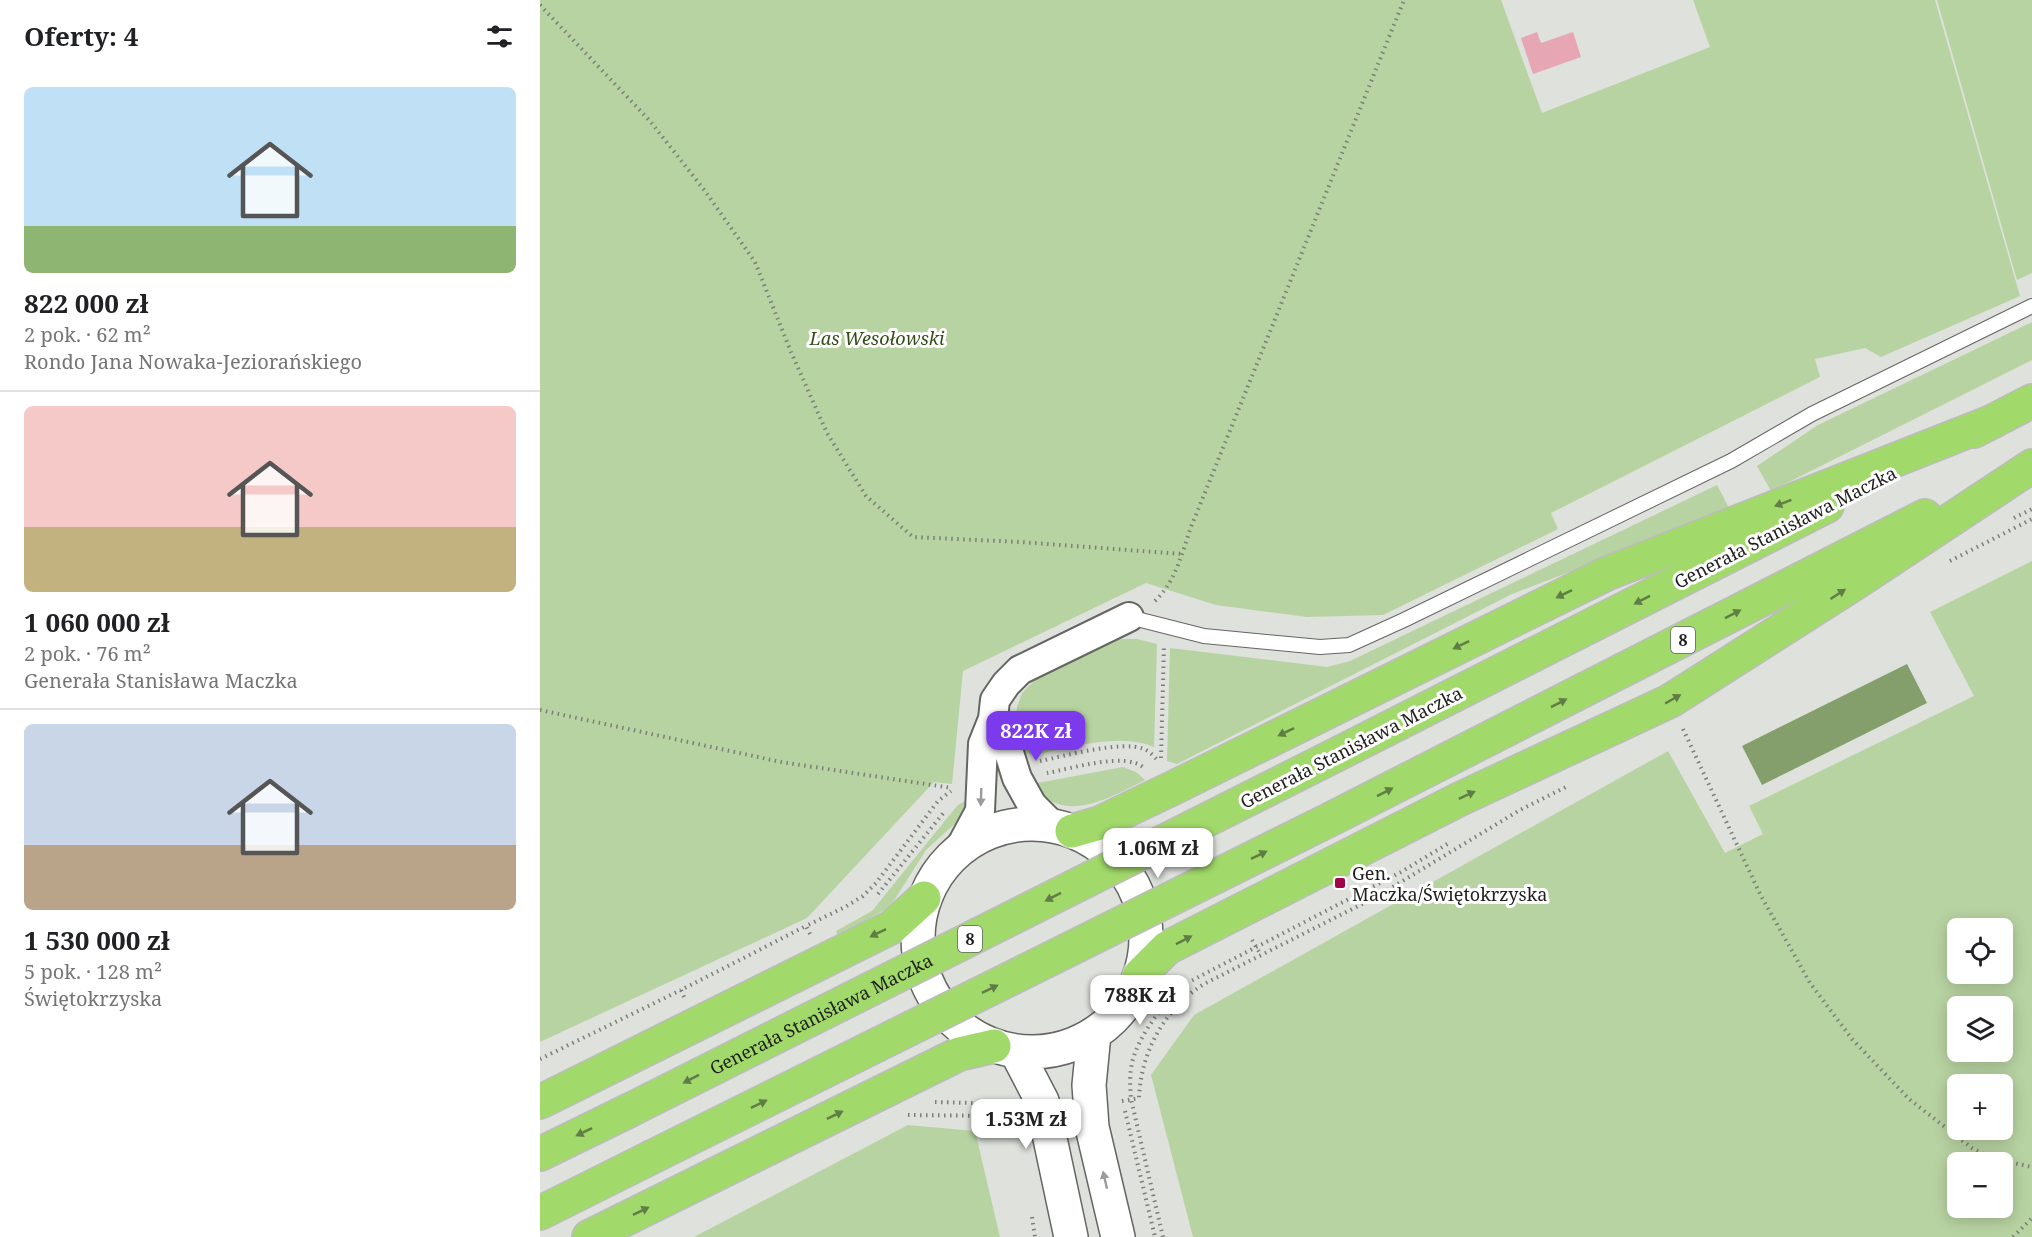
<!DOCTYPE html>
<html lang="pl">
<meta charset="utf-8">
<style>
body{margin:0;font-family:"Noto Serif",serif;background:#f6f6f6;color:#202124;height:100vh;display:flex;flex-direction:column;font-size:22px;white-space:nowrap}
*{box-sizing:border-box;margin:0}
p{font-size:20px;color:#757577}
.icon{flex:none;width:33px;height:33px;fill:none;stroke:currentColor;stroke-width:2;stroke-linecap:round;stroke-linejoin:round}
.map{position:relative;flex:1;overflow:hidden}
.panel{display:flex;flex-direction:column;background:#fff;width:540px}
.panel>*{flex:none}
.controls{position:absolute;left:1407px;top:918px;display:grid;gap:12px}
.controls a{display:grid;place-items:center;width:66px;height:66px;border-radius:9px;background:#fff;box-shadow:0 3px 15px #0003;font-size:30px}
.price{position:absolute;translate:-50% -51px;padding:0 14px;border-radius:12px;background:#fff;color:#222;font-size:20px;line-height:39px;filter:drop-shadow(0 2px 3px #0008)}
.price::after{content:'';position:absolute;left:50%;top:36px;width:18px;height:14px;margin-left:-9px;background:inherit;clip-path:polygon(0 0,100% 0,50% 100%)}
.price.selected{background:#7c3aed;color:#fff}
ul{padding:0;list-style:none}
li{display:grid;align-content:center;gap:12px;height:318px;padding:0 24px}
li+li{border-top:2px solid #e0e0e0}
li span{display:grid;place-items:center;height:186px;border-radius:9px;color:#555}
li>.icon{margin-inline-start:auto}
span .icon{width:108px;height:108px;fill:#fffc;stroke-width:1}
li b{font-size:26px}
h2{display:flex;justify-content:space-between;align-items:center;height:72px;padding:0 24px;font-size:26px}
main{display:flex;flex:1;min-height:0}
.map>svg:first-child{display:block}
.green{fill:#b8d3a2;fill-rule:evenodd}
.water{fill:#849f6c}
.building{fill:#e7a6b3}
.lines{fill:none;stroke-linecap:round;stroke-linejoin:round}
.lane-casing{stroke:#646662;stroke-width:16}
.street-casing{stroke:#646662;stroke-width:32}
.secondary-casing{stroke:#646662;stroke-width:36}
.highway-casing{stroke:#bcbcbc;stroke-width:36}
.path{stroke:#7c7e7a;stroke-width:4;stroke-dasharray:1.5 4.5;stroke-linecap:butt}
.lane{stroke:#fff;stroke-width:14}
.street{stroke:#fff;stroke-width:28}
.secondary{stroke:#fff;stroke-width:33}
.highway{stroke:#a1d96b;stroke-width:33}
.highway-bridge-casing{stroke:#bcbcbc;stroke-width:36;stroke-linecap:butt}
.highway-bridge{stroke:#a1d96b;stroke-width:33}
.oneway{fill:#607d45}
.oneway2{fill:#9b9b9a}
.poi-dot{fill:#a00547;stroke:#fff;stroke-width:2}
.labels{text-anchor:middle;dominant-baseline:central;stroke-width:6;stroke-linejoin:round;paint-order:stroke}
.shield{fill:#fff;stroke:#636462;stroke-width:1.5}
.shield-label{font-size:16px;font-weight:bold;fill:#20211f}
.park-label{font-size:18px;font-style:italic;fill:#334d16;stroke:#fff}
.street-label{font-size:18px;fill:#20211f;stroke:#fff}
.poi-label{font-size:18px;fill:#20211f;stroke:#fff;text-anchor:start}
</style>
<main>
<section class="panel">
<h2>Oferty: 4<svg class="icon" aria-label="filters" viewBox="0 0 24 24"><path d="M4 7h16M4 17h16"/><circle cx="9" cy="7" r="2"/><circle cx="15" cy="17" r="2"/></svg></h2>
<ul>
<li><span style="background:linear-gradient(#bfe0f5 75%,#8fb573 0)"><svg class="icon" aria-label="home" viewBox="0 0 24 24"><path d="M3 11l9-7 9 7M6 9v11h12V9"/></svg></span><div><b>822 000 zł</b><p>2 pok. · 62 m²</p><p>Rondo Jana Nowaka-Jeziorańskiego</p></div></li>
<li><span style="background:linear-gradient(#f6c9c9 65%,#c2b280 0)"><svg class="icon" aria-label="home" viewBox="0 0 24 24"><path d="M3 11l9-7 9 7M6 9v11h12V9"/></svg></span><div><b>1 060 000 zł</b><p>2 pok. · 76 m²</p><p>Generała Stanisława Maczka</p></div></li>
<li><span style="background:linear-gradient(#c9d6e8 65%,#b9a48a 0)"><svg class="icon" aria-label="home" viewBox="0 0 24 24"><path d="M3 11l9-7 9 7M6 9v11h12V9"/></svg></span><div><b>1 530 000 zł</b><p>5 pok. · 128 m²</p><p>Świętokrzyska</p></div></li>
</ul>
</section>
<div class="map">
<svg width="1492" height="1237" viewBox="0 0 1492 1237">
<rect width="100%" height="100%" fill="#dee1dc"/>
<path class="green" d="M0,0H961L1002,113L1170,47L1153,0H1395L1480,296L1341,357L1325,348L1275,359L1280,377L1011,513L1018,529L843,615L767,617L676,605L606,583L423,671L412,784L394,782L267,918L0,1042Z
M1397,0H1492V273L1477,280Z
M1492,322V360L1231,491L1217,466L1278,425Z
M1177,485L1190,510L972,594L637,764L627,761L630,648L787,667L810,661Z
M1492,561V1237H653L611,1075L654,1015L1128,751L1185,853L1223,834L1209,806L1434,696L1390,612ZM1418,928H1462V974H1418ZM1418,1006H1462V1052H1418ZM1418,1084H1462V1130H1418ZM1418,1162H1462V1208H1418Z
M581,639H597L617,644L614,747C578,732 530,748 493,755L482,751L475,722L477,707L482,693L500,675L563,645Z
M583,767L596,772L605,780C577,794 535,820 505,797C500,793 496,788 492,784Z
M427,800L421,818L386,850L355,899L346,909L298,936L296,931L332,911L408,817L418,805Z
M368,1125L435,1131L460,1237H154Z"/>
<path class="water" d="M1367,664L1387,703L1222,785L1202,746Z"/>
<path class="building" d="M997,32L1001,43L1033,32L1041,57L993,74L981,38Z"/>
<g class="lines">
<g class="lane-casing">
<path id="lane" d="M589,617L664,636L780,647L809,645L864,620L1191,461L1272,414L1492,306"/>
</g>
<g class="street-casing">
<path id="street" d="M453,719L466,743L477,778L492,805L513,826
M419,850L440,811L443,744L453,719L455,700L466,684L480,670L589,617"/>
</g>
<g class="secondary-casing">
<path id="secondary" d="M378 938a114 114 0 1 1 228 0a114 114 0 1 1-228 0Z
M554,1034L549,1085L552,1127L578,1237
M476,1051L502,1101L531,1237"/>
</g>
<g class="highway-casing">
<path id="highway" d="M1434,431L1492,401
M772,767L1287,506
M793,818L1385,516
M532,831L560,823L635,787L1066,574L1454,421
M599,976L627,948L920,799L1130,701L1315,583L1492,466
M0,1102L352,927L384,898
M0,1154L88,1111
M0,1213L110,1158
M49,1237L419,1054L454,1046"/>
</g>
<path class="path" d="M0,5L110,121L165,191L215,262L251,352L287,433L326,496L373,537L480,542L642,554
M1474,518L1492,509
M1410,561L1492,519
M615,601C636,581 642,553 651,527L864,0
M0,710L241,762L412,788
M1143,729L1220,894L1270,983L1312,1039L1369,1099L1432,1148L1451,1158L1492,1167
M621,758L624,646
M500,761C525,756 581,740 604,749C609,751 614,756 618,761
M507,773C530,769 587,751 604,768
M338,894L405,811
M270,934L266,926L305,907L323,896L336,883L398,801L411,791
M712,940L721,955
M144,997L141,990L266,926
M0,1059L141,990
M582,1101L599,1098C601,1052 624,1009 664,984L836,897L980,810L1026,787
M395,1102L468,1104
M585,1111L615,1237
M368,1115L463,1116L474,1120
M492,1217L495,1237
M623,1237L591,1099C590,1085 589,1070 594,1056C602,1031 626,1000 647,983L861,872L909,843
M1473,1237L1492,1218"/>
<use href="#lane" class="lane"/>
<use href="#street" class="street"/>
<use href="#secondary" class="secondary"/>
<use href="#highway" class="highway"/>
<g class="highway-bridge-casing">
<g id="highway-bridge">
<path id="s1" d="M88,1111L772,767"/>
<path d="M110,1158L793,818"/>
</g>
</g>
<use href="#highway-bridge" class="highway-bridge"/>
</g>
<defs><path id="oneway-solid" d="M-6-.8H1V-3.2L6.5 0L1 3.2V.8H-6Z" transform="scale(1.5)"/></defs>
<g class="oneway">
<use href="#oneway-solid" transform="translate(1243 503) rotate(159)"/>
<use href="#oneway-solid" transform="translate(1024 594) rotate(154)"/>
<use href="#oneway-solid" transform="translate(1298 594) rotate(-33)"/>
<use href="#oneway-solid" transform="translate(1102 600) rotate(153)"/>
<use href="#oneway-solid" transform="translate(1193 614) rotate(-27)"/>
<use href="#oneway-solid" transform="translate(921 645) rotate(154)"/>
<use href="#oneway-solid" transform="translate(1133 699) rotate(-30)"/>
<use href="#oneway-solid" transform="translate(1019 703) rotate(-27)"/>
<use href="#oneway-solid" transform="translate(746 732) rotate(154)"/>
<use href="#oneway-solid" transform="translate(845 792) rotate(-27)"/>
<use href="#oneway-solid" transform="translate(927 795) rotate(-25)"/>
<use href="#oneway-solid" transform="translate(719 855) rotate(-26)"/>
<use href="#oneway-solid" transform="translate(513 897) rotate(153)"/>
<use href="#oneway-solid" transform="translate(338 933) rotate(154)"/>
<use href="#oneway-solid" transform="translate(644 940) rotate(-27)"/>
<use href="#oneway-solid" transform="translate(450 989) rotate(-26)"/>
<use href="#oneway-solid" transform="translate(151 1079) rotate(153)"/>
<use href="#oneway-solid" transform="translate(219 1104) rotate(-26)"/>
<use href="#oneway-solid" transform="translate(295 1115) rotate(-26)"/>
<use href="#oneway-solid" transform="translate(44 1132) rotate(154)"/>
<use href="#oneway-solid" transform="translate(101 1211) rotate(-26)"/>
</g>
<g class="oneway2">
<use href="#oneway-solid" transform="translate(441 797) rotate(92)"/>
<use href="#oneway-solid" transform="translate(565 1180) rotate(-103)"/>
</g>
<rect class="poi-dot" x="794" y="877" width="12" height="12" rx="3"/>
<g class="labels">
<g class="shield">
<rect x="1131" y="627" width="24" height="26" rx="4.5"/>
<rect x="418" y="926" width="24" height="26" rx="4.5"/>
</g>
<g class="shield-label">
<text x="1143" y="640">8</text>
<text x="430" y="939">8</text>
</g>
<g class="park-label">
<text x="337" y="338">Las Wesołowski</text>
</g>
<g class="street-label">
<text transform="translate(1245 527) rotate(-27)">Generała Stanisława Maczka</text>
<text transform="translate(811 747) rotate(-27)">Generała Stanisława Maczka</text>
<text stroke="none"><textPath href="#s1" startOffset="216">Generała Stanisława Maczka</textPath></text>
</g>
<g class="poi-label">
<text x="812" y="873">Gen.<tspan x="812" dy="21">Maczka/Świętokrzyska</tspan></text>
</g>
</g>
</svg>
<div class="controls">
<a><svg class="icon" aria-label="locate" viewBox="0 0 24 24"><circle cx="12" cy="12" r="6"/><path d="M12 2v4M12 18v4M2 12h4M18 12h4"/></svg></a>
<a><svg class="icon" aria-label="layers" viewBox="0 0 24 24"><path d="M12 4l9 5-9 5-9-5zM3 14l9 5 9-5"/></svg></a>
<a>+</a>
<a>−</a>
</div>
<b class="price selected" style="left:496px;top:762px">822K zł</b>
<b class="price" style="left:618px;top:879px">1.06M zł</b>
<b class="price" style="left:600px;top:1026px">788K zł</b>
<b class="price" style="left:486px;top:1150px">1.53M zł</b>
</div>
</main>
